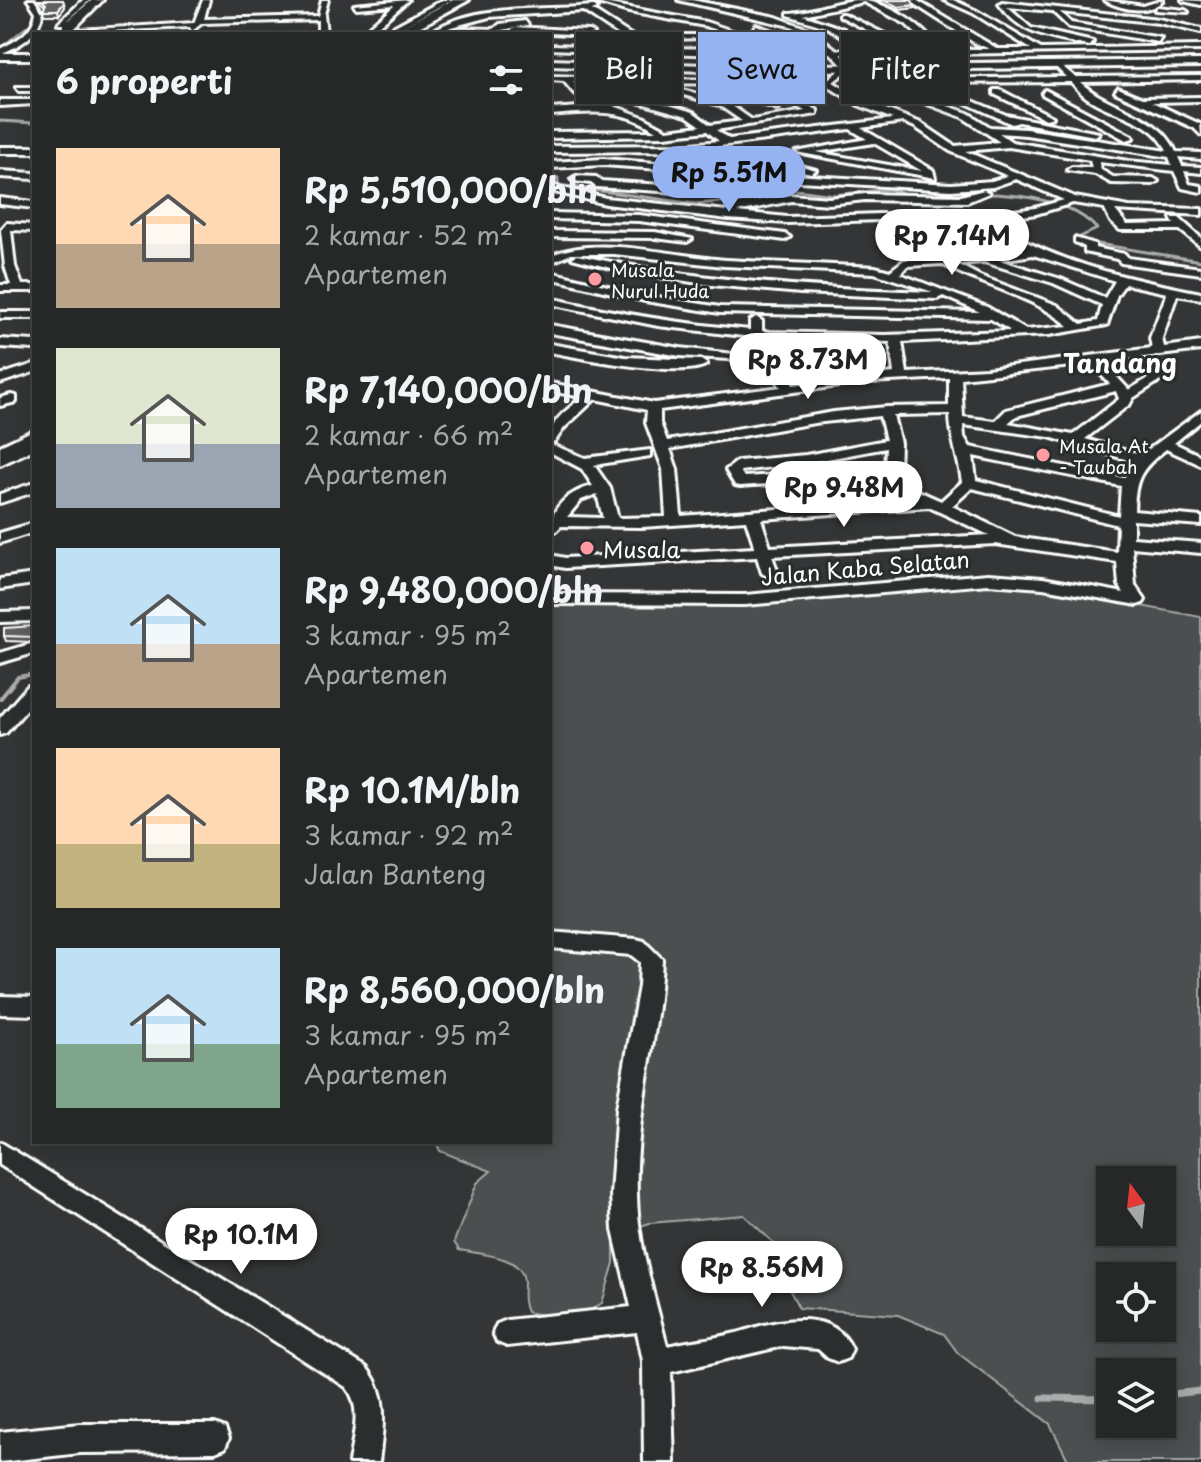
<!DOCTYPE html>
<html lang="id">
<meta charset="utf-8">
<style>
body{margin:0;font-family:"Playpen Sans",sans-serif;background:#2e3030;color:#f1f3f6;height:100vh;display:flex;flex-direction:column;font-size:30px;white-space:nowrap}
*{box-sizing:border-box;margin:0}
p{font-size:26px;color:#a4a6a8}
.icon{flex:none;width:44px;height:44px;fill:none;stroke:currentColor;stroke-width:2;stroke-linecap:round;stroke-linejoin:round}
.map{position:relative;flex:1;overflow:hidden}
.side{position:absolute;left:32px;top:32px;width:520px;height:1112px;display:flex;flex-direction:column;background:#262828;border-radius:0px;box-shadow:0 4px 20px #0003,0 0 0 2px #424445}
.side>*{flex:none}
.banner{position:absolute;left:576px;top:32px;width:504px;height:72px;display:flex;gap:16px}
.needle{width:52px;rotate:345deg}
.fabs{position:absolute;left:1096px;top:1166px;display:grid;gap:16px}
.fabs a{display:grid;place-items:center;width:80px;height:80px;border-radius:0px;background:#262828;box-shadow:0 4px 20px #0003,0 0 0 2px #424445;font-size:40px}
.price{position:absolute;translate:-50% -68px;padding:0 18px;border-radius:28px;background:#fff;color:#222;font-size:26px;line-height:52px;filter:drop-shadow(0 2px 4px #0008)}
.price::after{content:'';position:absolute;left:50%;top:48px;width:24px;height:18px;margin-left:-12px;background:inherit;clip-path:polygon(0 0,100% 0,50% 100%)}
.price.on{background:#95b2f1;color:#111}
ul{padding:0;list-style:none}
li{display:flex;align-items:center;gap:24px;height:200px;padding:0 24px}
li span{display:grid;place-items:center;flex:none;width:224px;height:160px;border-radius:0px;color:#555}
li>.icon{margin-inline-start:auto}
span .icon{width:96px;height:96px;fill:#fffc;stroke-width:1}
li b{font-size:34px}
h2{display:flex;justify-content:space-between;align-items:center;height:96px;padding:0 24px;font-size:34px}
.pill{padding:0 28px;border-radius:0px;background:#262828;box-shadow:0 4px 20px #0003,0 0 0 2px #424445;font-size:28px;line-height:72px}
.pill.on{background:#95b2f1;color:#111}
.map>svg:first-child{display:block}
.green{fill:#4c4f50;stroke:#a6a7a8;stroke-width:2;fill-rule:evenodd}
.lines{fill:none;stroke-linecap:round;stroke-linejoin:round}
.stream-far3{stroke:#abacad;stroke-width:2}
.stream-far2{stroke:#abacad;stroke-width:3}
.stream-far1{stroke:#abacad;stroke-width:4}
.stream{stroke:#abacad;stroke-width:7}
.street-casing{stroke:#fff;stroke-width:6}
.secondary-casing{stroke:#fff;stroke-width:6}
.highway-casing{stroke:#fff;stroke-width:6}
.street{fill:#2a2d2e;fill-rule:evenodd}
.secondary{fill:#2a2d2e;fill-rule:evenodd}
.highway{fill:#2a2d2e;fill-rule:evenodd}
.wall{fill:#525354;stroke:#fff;stroke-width:2}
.shaded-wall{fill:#424445;stroke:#fff;stroke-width:2}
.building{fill:#5f6162;stroke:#fff;stroke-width:2}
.poi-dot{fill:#ff9aa2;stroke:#2a2d2e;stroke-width:3}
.labels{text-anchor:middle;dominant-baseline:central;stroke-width:6;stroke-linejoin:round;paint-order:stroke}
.far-poi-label{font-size:18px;fill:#fff;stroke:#2a2d2e;text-anchor:start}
.poi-label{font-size:22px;fill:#fff;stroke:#2a2d2e;text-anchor:start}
.street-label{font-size:22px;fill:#fff;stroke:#2a2d2e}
.far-district-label{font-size:26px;font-weight:bold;fill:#fff;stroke:#2a2d2e}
</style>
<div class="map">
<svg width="1201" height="1462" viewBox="0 0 1201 1462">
<rect width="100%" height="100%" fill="#333536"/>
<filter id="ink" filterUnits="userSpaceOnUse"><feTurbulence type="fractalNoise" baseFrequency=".0125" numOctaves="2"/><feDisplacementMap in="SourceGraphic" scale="16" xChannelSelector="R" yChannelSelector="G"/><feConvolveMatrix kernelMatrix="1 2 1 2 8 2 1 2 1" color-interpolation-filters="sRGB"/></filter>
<g filter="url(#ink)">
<path class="green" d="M1005,581L1201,617V1462H1069L1050,1424L958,1353L944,1334L898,1315L799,1308L789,1289L780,1249L744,1215L650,1223L614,1234V1263L602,1303C573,1322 559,1318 527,1312C522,1301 524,1293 524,1281C522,1255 479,1254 459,1250L454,1242L477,1183L491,1171L440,1151L436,1142H550V604L757,603L849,597ZM1110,1180H1162V1232H1110ZM1110,1276H1162V1328H1110ZM1110,1372H1162V1424H1110Z"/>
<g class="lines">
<path class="stream-far3" d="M25,0L35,9
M0,48L36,19
M0,121L24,122"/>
<path class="stream-far2" d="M0,121L34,123
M550,175L558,178V185L695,204L733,201L789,189L834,195L889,189L913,196
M931,196C978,191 1063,190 1097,229L1080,237L1086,242L1201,261"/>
<path class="stream-far1" d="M0,699L18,677L34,674"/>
<path class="stream" d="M1162,1395L1201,1391
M1042,1398L1110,1399"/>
<g class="street-casing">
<path id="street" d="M28,0H34L42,12C40,35 20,46 0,54V49C17,40 33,33 36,12Z
M83,0H90L68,20H75V24H58Z
M203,0H209L204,19L318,16L322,0H328L324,14L326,34H318V20L202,23L192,31L190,27L65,33L61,31L194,23Z
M408,0L369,34H361L394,5L356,8L354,5Z
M443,0H451L389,34H380Z
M588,0L706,22L747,36L743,38L705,26L629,12Z
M678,0H692L776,17L811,30L837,50H861L829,28L788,15V13C809,13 833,2 855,0C886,0 923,25 939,49H990L975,43L908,0H916L998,49H1031L973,13L944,0H953L977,11L1041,49L1201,46V50L942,54L944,57L940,59L934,54H841L852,67L833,82L853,94L899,91L890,81L894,79L1066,77L1054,65L1058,63L1075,77L1201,76V80L1080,82C1108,109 1160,113 1176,152L1201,153V159L1178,157L1182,166L1201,167V173L1184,171L1189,184L1201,186V192L1182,188L1174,171L1099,162L1101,170L1113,177L1153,178L1158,181L1153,184L1111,183L1095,174L1067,170L1072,167L1092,168L1090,160L1009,147L965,151L1075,197L1129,207L1201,209V215L1115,210L1127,225L1174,224L1171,218H1179L1201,238V247L1180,230H1120L1111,222L1104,208L1073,203L1036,214L988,221C1059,264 1121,277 1201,293V299L1177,295L1162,338L1164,347L1201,342V350L1103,362L1129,390L1154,375L1164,378L1133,398L1130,404L1085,439L1141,455L1201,411V421L1174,443L1201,456V465L1166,449C1140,469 1135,479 1134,511L1201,517V525L1133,520V538L1201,543V553L1132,547L1135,585L1145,600L1143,603L1137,605L1043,588L988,584L745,605L550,604V594L745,595L988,574L1043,578L1124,593L1119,585L1117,562L995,544L772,556L778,573L770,578L762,573L757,557L565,568L550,565V555L565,558L755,548L746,520L642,527L561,526L556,531L550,532C550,507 570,491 593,486L582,469L550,452V444L585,458L650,450V456L594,465L610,488L618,518L666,517L663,469L646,423L647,410L595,399L564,428L555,441L550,442C550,419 566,412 582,397L550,391V383L654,403L781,387L764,364L748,365L728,359L680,356L550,333V325L680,348L760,357L752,337L658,326L550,304V298C616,313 682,324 750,330V321L756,317L762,321V331L770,332L884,335L1011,331L991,319L720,313L645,301L550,278V272L645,295L720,307L980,312L943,296L937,299L801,293L711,285L622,271L572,258L577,255C695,281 813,288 933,292L874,273L724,266L614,254H571L550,263V256C597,234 675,257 727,260C776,263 826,264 875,267L890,271L904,260L985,256L1023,250L1012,244L981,248V244L1004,239L977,222L958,225L881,220L787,223L728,219L606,204L550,191V185L606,198L727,211L735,204L791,195L829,198L865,194L961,196L984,190L989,193L967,202L865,200L829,204L791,201L737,212L787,217L881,214L958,219L1035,208L1064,200L1016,179L993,187L951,190L664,173L660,169L603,165L550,168V162L603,159L668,164L672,168L951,184L992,181L1008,176L950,151L915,127L903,122L861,128L933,170L935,178L796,152L867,139L850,129L682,151L550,152V146L682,145L719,141L707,131L665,136L550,138V132L656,131C623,107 588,112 550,115V109L595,106L573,92L564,81L550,80V76L610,78L622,52L550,49V45L624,47L627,40L583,11L489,17L451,27L437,34H428C473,2 541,11 594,6L597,8L592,10L634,37L631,48L793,49L783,41L753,29L756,25L789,37L802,49H827L806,33L790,26ZM864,2L906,24L932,49L869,50L844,29L803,15ZM630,52L724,55L831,53L844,67L828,79L808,64L804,69L775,80L618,79ZM807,73L858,105L893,119L729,139L716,130L817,114V110L798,100L781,83ZM573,81L610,83L612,91L620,97L687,116L701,126L667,130L643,117L590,97ZM1071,82C1076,87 1082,95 1089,99C1114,116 1154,119 1167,151L1026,129L990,127L968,113L913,94V90H907L901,83ZM618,83L774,84L792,104L805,111L752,120L725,101L666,86V90L719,105L742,121L710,125L693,112L626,93ZM903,95L962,117L1000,142L955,146L921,123L860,99ZM999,133L1026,135L1169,157L1172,165L1128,161L1012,142ZM874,143L922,171L816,152ZM1033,255L1115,281L1105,298L1061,279L999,260ZM984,262L1053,283L1102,305L1098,321L1081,324L1057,305L980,276L957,264ZM942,264C983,286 1033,296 1069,326L1026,330L987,307L900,274L907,266ZM1125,284L1167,293L1150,338L1152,348L987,369L907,373L902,342L1049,335L1107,325L1117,295ZM764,338L890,342L894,373L793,385L772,356ZM1091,364L1110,384L1006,410L995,421L963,417L961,378ZM949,378V406L886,407L834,412L667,441L660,423V410L869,382ZM1116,391L1119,399L1073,435L1008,423L1016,416ZM950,414C950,438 959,458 962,482L941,501L916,490L899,471L900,443L893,415ZM880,416L886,440L806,455L738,461L726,470L735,485L740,486L888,476L906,496L913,499L681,516L677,469L670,449L814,423ZM963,425L1049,437L1135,462L1124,478L970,447L964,437ZM886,448L885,468L744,477L740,471L806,463ZM973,456L1121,486L1119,516L976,480ZM972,488L1118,525L1117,552L1015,537L952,506ZM597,494L603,518L567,517L581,500ZM929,507L989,535L770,547L761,519Z
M1104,0L1143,6L1163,0C1148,16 1121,9 1104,0Z
M1182,0L1201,1V5L1183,1Z
M1002,2L1159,19L1201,29V33L1159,23L1060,12L1071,23L1161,38L1158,42L1069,27L1052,11L1007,7L1031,28L1093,42L1090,46C1053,38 1022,37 999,4Z
M1157,7L1185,10L1188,12L1155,10Z
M840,14H844L899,41L892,43L840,16Z
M525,21L528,25C503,29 480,38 456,28L494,29L500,24Z
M514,27L589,31L593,33L589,35L511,31Z
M675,35H724L728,37L672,39Z
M16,87H34V91H19Z
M1118,88L1143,98L1201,97V101L1152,102L1200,124L1201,135L1194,128L1115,92Z
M944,89L1006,115L1099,133L1095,136L1019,122L1012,124L944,93Z
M994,90H1000L1053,117L1046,119L994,94Z
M1045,90L1132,136L1133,138L1126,140L1042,94Z
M737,91L780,104L781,106L777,109L734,95Z
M0,100H34V104L0,106Z
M0,147H34V153H0Z
M703,150L763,156L816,170L811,173L763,162L700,155Z
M0,171L34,173V179L0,177Z
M576,176L596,177L601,181L740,190L745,193L740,196L596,187L591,183L573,181L571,179Z
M0,198L34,202V208L0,204Z
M550,213L639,215L785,234L790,237L785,240L639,221L550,219Z
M7,223L34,225V231L11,230L15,266L22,285H34V291H0V285H11L5,266L1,230Z
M550,231L655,232L692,239L687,242L655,238L550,237Z
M1075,238L1095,244V248L1125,254L1128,258L1201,268V274L1121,263L1117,259L1085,252V247L1075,242Z
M0,312H34V318H0Z
M0,339L34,341V349L0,347Z
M550,344L625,357L701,360L707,364C686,379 579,358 550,352Z
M34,364V372L0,383V375Z
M11,395L16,396V402L0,406V398Z
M34,483V492L0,503V494Z
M34,523V532L0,543V533Z
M34,574V584L0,589V579Z
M34,611V621L0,622V612Z
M34,643V653L0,663V653Z
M34,685V701L6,733L0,735V718L28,686Z
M550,932L636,939L644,941L662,959C659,1039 634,1116 637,1196C638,1247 655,1297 667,1346C693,1340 722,1338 747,1330C780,1319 834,1308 852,1349L848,1358L838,1362L828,1358L818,1349L783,1346L671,1372L674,1462H644L643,1361L637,1332L507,1346L497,1342L493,1333L497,1324L507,1320L631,1307L613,1230L611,1194L617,1108L639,986L640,962L631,955L550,948Z
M0,996L34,997V1015L0,1014Z
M0,1142L366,1367C390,1395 383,1428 379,1462H349C353,1438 363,1407 346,1387L0,1165Z
M80,1424H215L225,1428L229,1438L225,1448L215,1452L80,1453L0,1462V1432Z"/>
</g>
<g class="secondary-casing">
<path id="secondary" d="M92,0H103L69,34H59L64,24Z
M0,53H34V59H0Z
M550,60L737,66L1201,60V66L737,72L550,66Z"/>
</g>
<g class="highway-casing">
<path id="highway" d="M453,0H469L406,34H388Z
M34,430V449L0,465V446Z"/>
</g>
<use href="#street" class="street"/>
<use href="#secondary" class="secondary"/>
<use href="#highway" class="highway"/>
</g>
<path class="wall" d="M38,0H63L65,7L59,15H44L43,10L45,6Z
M876,0H911L915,5V8L898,10Z
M848,54L890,58V61L851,62L847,57Z
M877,66H892L888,84L877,83Z
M34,626V642L6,641L4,636Z"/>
<path class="shaded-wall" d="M64,3L65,7L59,15L58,10Z
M915,5V8L898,10L899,7Z"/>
<path class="building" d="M42,0H63L64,3L58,10H43L46,4Z
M883,0H911L915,5L899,7Z
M848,54H889L890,58H852Z
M877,66H892L889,76H878Z
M34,626V637L4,636V628Z"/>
</g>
<g class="poi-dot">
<circle cx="595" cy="279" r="8"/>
<circle cx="1043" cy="455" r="8"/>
<circle cx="587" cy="548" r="8"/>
</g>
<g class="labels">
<g class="far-poi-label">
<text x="611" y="269">Musala<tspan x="611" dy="21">Nurul Huda</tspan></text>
<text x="1059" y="445">Musala At<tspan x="1059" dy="21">- Taubah</tspan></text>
</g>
<g class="poi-label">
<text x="603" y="548">Musala</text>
</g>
<g class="street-label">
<text transform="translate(865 567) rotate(-5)">Jalan Kaba Selatan</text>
</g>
<g class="far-district-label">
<text x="1120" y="362">Tandang</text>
</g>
</g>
</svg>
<div class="fabs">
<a><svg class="needle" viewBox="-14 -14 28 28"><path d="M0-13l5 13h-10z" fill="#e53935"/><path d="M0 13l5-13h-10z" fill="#a4a6a8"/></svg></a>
<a><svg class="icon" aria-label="locate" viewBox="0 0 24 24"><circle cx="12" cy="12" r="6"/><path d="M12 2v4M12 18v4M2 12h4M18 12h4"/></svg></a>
<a><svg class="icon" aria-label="layers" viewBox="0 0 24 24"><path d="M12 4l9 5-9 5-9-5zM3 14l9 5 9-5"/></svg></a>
</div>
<b class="price on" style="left:729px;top:214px">Rp 5.51M</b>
<b class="price" style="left:952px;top:277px">Rp 7.14M</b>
<b class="price" style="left:808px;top:401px">Rp 8.73M</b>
<b class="price" style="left:844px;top:529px">Rp 9.48M</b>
<b class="price" style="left:241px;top:1276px">Rp 10.1M</b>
<b class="price" style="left:762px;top:1309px">Rp 8.56M</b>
<div class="banner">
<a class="pill">Beli</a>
<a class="pill on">Sewa</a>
<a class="pill">Filter</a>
</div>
<section class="side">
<h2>6 properti<svg class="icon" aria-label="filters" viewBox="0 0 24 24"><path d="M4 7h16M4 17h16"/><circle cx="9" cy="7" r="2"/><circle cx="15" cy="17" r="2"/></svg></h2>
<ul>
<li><span style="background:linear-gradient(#ffd9b3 60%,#b9a48a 0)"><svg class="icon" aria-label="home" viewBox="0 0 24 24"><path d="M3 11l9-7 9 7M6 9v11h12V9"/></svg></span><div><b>Rp 5,510,000/bln</b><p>2 kamar · 52 m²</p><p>Apartemen</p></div></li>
<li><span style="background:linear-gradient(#dfe7d0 60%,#9aa5b1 0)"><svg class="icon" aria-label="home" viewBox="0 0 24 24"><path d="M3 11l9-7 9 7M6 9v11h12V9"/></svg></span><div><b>Rp 7,140,000/bln</b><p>2 kamar · 66 m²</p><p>Apartemen</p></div></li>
<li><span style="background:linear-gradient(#bfe0f5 60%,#b9a48a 0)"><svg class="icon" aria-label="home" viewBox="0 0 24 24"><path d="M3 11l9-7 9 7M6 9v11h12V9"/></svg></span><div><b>Rp 9,480,000/bln</b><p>3 kamar · 95 m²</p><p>Apartemen</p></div></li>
<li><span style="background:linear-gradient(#ffd9b3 60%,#c2b280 0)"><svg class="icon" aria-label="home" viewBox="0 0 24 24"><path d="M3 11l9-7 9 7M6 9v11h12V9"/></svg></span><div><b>Rp 10.1M/bln</b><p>3 kamar · 92 m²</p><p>Jalan Banteng</p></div></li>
<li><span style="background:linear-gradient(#bfe0f5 60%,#7fa58c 0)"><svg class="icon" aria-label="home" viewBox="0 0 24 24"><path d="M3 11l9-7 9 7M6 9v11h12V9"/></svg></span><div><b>Rp 8,560,000/bln</b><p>3 kamar · 95 m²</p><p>Apartemen</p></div></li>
</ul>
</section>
</div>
